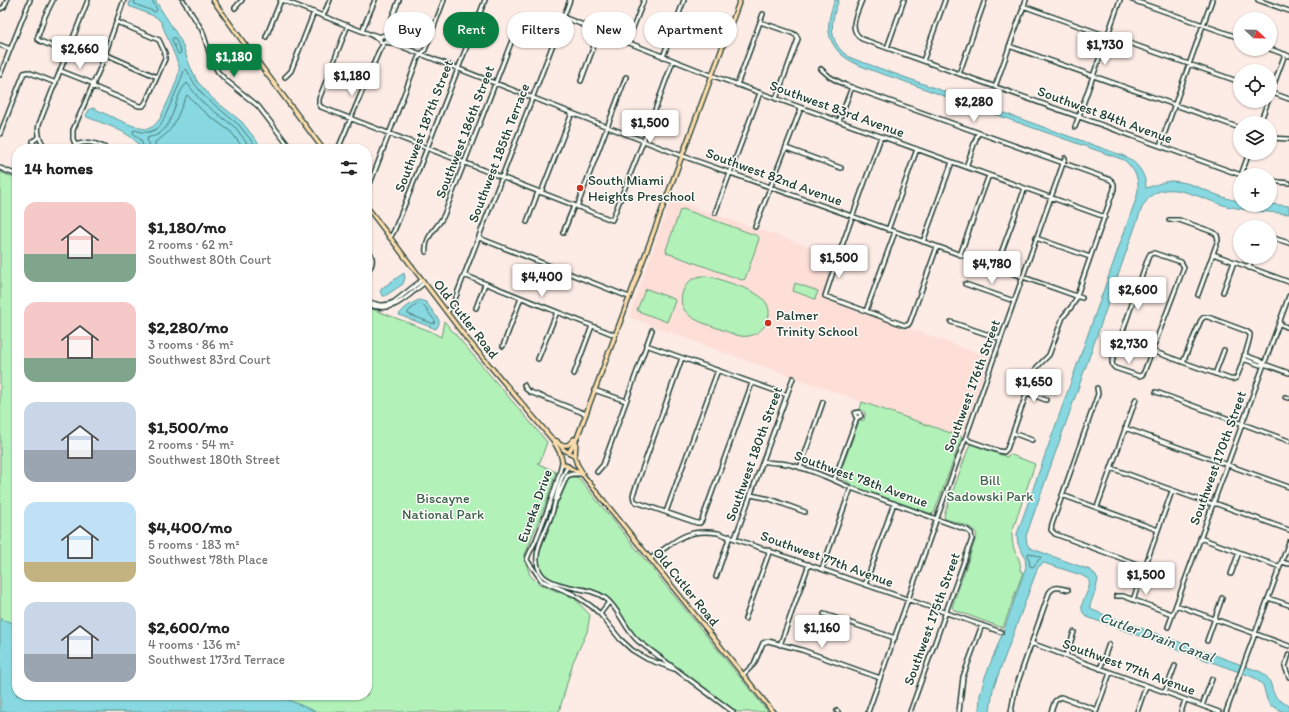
<!DOCTYPE html>
<meta charset="utf-8">
<style>
body{margin:0;font-family:Itim,sans-serif;background:#f6f6f6;color:#222;height:100vh;display:flex;flex-direction:column;font-size:15px;white-space:nowrap}
*{box-sizing:border-box;margin:0}
p{font-size:13px;color:#767676}
.icon{flex:none;width:22px;height:22px;fill:none;stroke:currentColor;stroke-width:2;stroke-linecap:round;stroke-linejoin:round}
.map{position:relative;flex:1;overflow:hidden}
.sheet{position:absolute;left:12px;top:144px;width:360px;height:556px;display:flex;flex-direction:column;background:#fff;border-radius:16px;box-shadow:0 1px 3px #0004}
.sheet>*{flex:none}
.top-card{position:absolute;left:384px;top:12px;width:380px;height:36px;display:flex;gap:8px}
.needle{width:26px;rotate:112deg}
.tools{position:absolute;left:1233px;top:12px;display:grid;gap:8px}
.tools a{display:grid;place-items:center;width:44px;height:44px;border-radius:50%;background:#fff;box-shadow:0 1px 3px #0004;font-size:20px}
.price{position:absolute;translate:-50% -34px;padding:0 9px;border-radius:4px;background:#fff;color:#222;font-size:13px;line-height:26px;filter:drop-shadow(0 1px 2px #0008)}
.price::after{content:'';position:absolute;left:50%;top:24px;width:12px;height:9px;margin-left:-6px;background:inherit;clip-path:polygon(0 0,100% 0,50% 100%)}
.price.selected{background:#0b8043;color:#fff}
ul{padding:0;list-style:none}
li{display:flex;align-items:center;gap:12px;height:100px;padding:0 12px}
li span{display:grid;place-items:center;flex:none;width:112px;height:80px;border-radius:12px;color:#555}
li>.icon{margin-inline-start:auto}
span .icon{width:48px;height:48px;fill:#fffc;stroke-width:1}
li b{font-size:17px}
h2{display:flex;justify-content:space-between;align-items:center;height:48px;padding:0 12px;font-size:17px}
.chip{padding:0 14px;border-radius:18px;background:#fff;box-shadow:0 1px 3px #0004;font-size:14px;line-height:36px}
.chip.selected{background:#0b8043;color:#fff}
.map>svg:first-child{display:block}
.built{fill:#fddfd8}
.green{fill:#b2f1b8;stroke:#689776}
.water{fill:#87d8e0;stroke:#5d9a9b}
.lines{fill:none;stroke-linecap:round;stroke-linejoin:round}
.shore{stroke:#497b79;stroke-width:1}
.minor-casing{stroke:#1f3d34;stroke-width:6}
.major-casing{stroke:#1f3d34;stroke-width:6}
.minor{stroke:#fdfcf7;stroke-width:3}
.major{stroke:#fcdcac;stroke-width:3.5}
.poi-dot{fill:#c8321e;stroke:#fdfcf7;stroke-width:1.5}
.labels{text-anchor:middle;dominant-baseline:central;stroke-width:3;stroke-linejoin:round;paint-order:stroke}
.street-label{font-size:14px;fill:#1f3d34;stroke:#fdfcf7}
.poi-label{font-size:14px;fill:#1f3d34;stroke:#fdfcf7;text-anchor:start}
.park-label{font-size:14px;fill:#3c614e;stroke:#fdfcf7}
.water-label{font-size:15px;font-style:italic;fill:#345c56;stroke:#fdfcf7}
</style>
<div class="map">
<svg width="1289" height="712" viewBox="0 0 1289 712">
<rect width="100%" height="100%" fill="#fdebe5"/>
<filter id="ink" filterUnits="userSpaceOnUse"><feTurbulence type="fractalNoise" baseFrequency=".025" numOctaves="2"/><feDisplacementMap in="SourceGraphic" scale="8" xChannelSelector="R" yChannelSelector="G"/><feConvolveMatrix kernelMatrix="1 2 1 2 8 2 1 2 1" color-interpolation-filters="sRGB"/></filter>
<g filter="url(#ink)">
<path class="built" d="M671,199L837,256L823,297L989,357L962,437L717,350L629,317Z"/>
<path class="green" d="M0,172L17,179V695H367V307L430,331L441,337L444,321L547,442L540,462L537,463L556,472L547,500L524,557L530,575L539,584L574,598L590,615L587,632L573,662L559,712H0Z
M683,209L758,236L759,239L745,279L742,280L667,253L666,250L680,210Z
M701,276C711,275 720,280 730,283C748,289 779,298 766,324C762,330 756,335 749,336C739,338 729,332 720,329C703,323 674,316 683,291C686,283 692,278 701,276Z
M795,283L818,291L815,299L793,291Z
M647,289L674,299L675,301L667,322L638,311L637,310L645,290Z
M862,402L962,437L934,513L932,514L857,488L840,477L839,476L859,421L864,420L865,416V412L860,409Z
M970,444L1007,457L1009,454L1035,464L1012,532C1012,537 1012,543 1014,549C1017,557 1022,561 1020,571L1023,572L1003,628L954,610L952,607L977,535C974,525 954,522 945,519L944,515Z
M574,477L579,478L768,712H735L731,708L631,633L616,606L603,594L553,581L548,578L543,574L539,566L538,560L541,549L564,485L569,478Z"/>
<path class="water" d="M130,0H155L181,41L190,66L197,81L213,99L242,122L263,149H141C134,132 103,124 87,117L86,115L90,109L93,108C104,113 136,129 146,129C153,128 157,123 161,117C165,106 181,77 179,66L161,22L156,17L129,6Z
M835,0H839C830,22 827,44 851,58L1124,156C1137,162 1146,174 1146,188C1154,186 1161,182 1170,181C1194,180 1216,199 1240,201V205L1270,204L1289,206V214C1270,212 1250,211 1231,207C1200,201 1157,168 1140,213L1026,536L1027,544L1030,548L1090,570L1095,574L1098,579L1096,589L1090,605L1092,610L1261,672C1279,684 1264,696 1289,705V712L1282,711L1270,705L1267,700L1263,685L1253,677L1087,617C1072,605 1095,590 1088,579L1081,575L1044,563L1038,567L993,689L990,712H979L980,695L985,677L1005,627L1026,567L1025,557L1018,544L1017,534L1136,199C1141,183 1137,171 1124,160C1051,134 978,109 906,82C888,75 850,66 838,51C824,35 828,18 835,0Z
M404,273L405,278L403,284L385,296H383L380,292L382,288Z
M419,300L426,302L439,320V324L436,329L399,315C402,309 413,302 419,300Z
M0,619L17,624V695H277L317,712H0Z"/>
<g class="lines">
<path class="shore" d="M134,0L135,4L155,12L157,10L152,0
M173,38H175L181,52L180,54H178L172,40Z
M144,149L141,140L133,133V131L135,130C145,134 153,133 161,125L179,85L184,71L186,69L187,70L194,83L204,96L239,125L258,149
M149,149L147,138C150,137 155,136 159,134C176,123 173,96 187,83L201,101L236,128L251,149
M155,149V142C176,130 176,117 186,97L187,95L203,111L231,132L244,149
M418,304L423,305L435,321L434,324L408,314V312Z
M1029,553L1041,557L1033,567L1030,566L1028,555Z"/>
<g class="minor-casing">
<path id="minor" d="M53,0L45,16L37,39L40,41L68,53
M183,0L202,30L212,61L218,72L227,81L258,106L291,149
M282,0L369,34L380,40
M862,0C857,13 847,30 862,39L1241,175
M1132,0L1240,38
M1258,0L1289,11
M1023,6L1104,35L1112,37L1240,82
M235,8L242,0
M0,9L4,7L7,0
M323,16L330,0
M563,17L708,74L1105,217
M760,22L792,33L796,35L798,39L776,99
M348,25L319,99V104L321,107L612,220L645,137L673,61
M362,31L375,0
M371,34L381,37
M379.5 39a3.5 3.5 0 1 1 7 0a3.5 3.5 0 1 1-7 0Z
M266,37L281,0
M386,37L389,25L399,0
M385,42L395,44L677,154L1082,298
M627,43L644,0
M0,45L10,49
M1009,46L1240,128
M887,48L904,0
M1270,49L1289,56
M105,54L157,77
M663,57L684,0
M923,61L945,0
M821,69L830,77L845,85L1111,180L1114,184V189L1075,301L1072,306L1063,317L1049,355L1037,367L1034,372L1007,449L1004,452L999,451L970,441L966,437
M61,71L94,84
M959,74L985,0
M0,75L30,0
M285,77L291,71L314,12
M581,81L599,32
M737,85L763,14
M92,86L139,106H143L146,102L165,59V53L159,40L117,22
M995,87L1026,0
M1270,92L1289,99
M1270,95L1285,54
M839,121L852,87
M1260,123L1268,101
M1075,127L1120,0
M0,134L24,73L28,72L56,83
M39,137L33,141V145L37,147L43,145
M881,137L840,251L825,296L904,325H908L910,322L937,247
M1270,138L1289,139
M75,145C89,140 95,143 108,149
M1160,146L1212,0
M786,148L841,168
M47,149C40,142 37,134 39,124L88,0
M77,149L73,139V130L101,66L124,0
M338,149L379,51L384,43
M966,167L978,133
M0,168L17,175
M1241,175L1249,153
M371,181L418,58L425,50L444,0
M1270,181L1289,183
M541,193L572,113
M577,207L626,77
M715,213L760,93
M1169,220H1179L1213,232L1217,235L1218,240L1198,295
M527,222L538,192
M755,227L801,108
M888,230L917,149
M563,233L574,206
M1270,237L1289,243
M390,238L394,231L409,194L485,0
M479,238L629,297
M1036,238L1090,257
M923,242L952,162
M367,248C373,256 375,264 367,271
M426,252C424,236 438,228 444,215L521,17
M1154,253L1181,262L1184,267L1144,372L1142,375L1139,376L1115,368L1113,366L1112,362L1148,258L1150,254Z
M1213,254L1289,282
M960,255L989,175
M996,267L1025,188
M1249,268L1252,257
M464,275L615,335
M965,284L1014,301
M1223,292L1234,262
M367,301C377,305 384,307 394,302L422,280
M367,304C392,315 405,298 424,283
M476,308L485,284
M866,311L895,232
M447,312L453,304L570,0
M951,322L1001,339
M1280,324L1289,328
M646,345L787,395
M503,346L521,298
M1152,351L1230,379C1233,379 1234,380 1236,378C1239,374 1251,338 1250,334L1246,331L1208,317H1204L1201,320L1183,362
M1244,355L1261,361L1264,364L1289,373
M682,358L633,495L634,500L636,502L697,523H700L702,520L752,383
M538,359L557,312
M1243,359L1260,365L1264,364
M574,374L592,326
M1215,374L1224,350
M524,385L526,389L530,392L586,414
M1097,388L1098,394L1052,524L1051,530L1055,534L1145,567
M594,390L626,401
M1156,392L1289,441
M1027,393L1046,400
M1285,397L1289,398
M1125,428L1289,487
M1013,433L1032,440
M763,461C773,464 782,462 791,465C812,470 832,479 851,488L967,530L971,533L972,539L910,712
M562,462C557,488 545,516 536,540C533,547 528,554 527,560L542,581L573,594L591,606L600,614L620,639L632,650L647,659L674,669
M568,466C560,478 557,493 554,506C551,524 535,544 537,561C537,568 541,576 547,579C564,590 588,586 605,598C620,609 624,629 638,641L733,712
M800,468L823,402
M1111,468L1208,503L1217,504L1289,530
M597,472L603,465L652,330
M834,480L857,418L861,416L859,412L855,413V415L857,418
M751,495L770,499L805,512
M1062,495L1158,530
M557,499L567,476L572,474H580
M1097,507L1136,399
M666,512L718,370
M735,538L793,378
M1200,538L1280,567
M650,559C675,542 684,528 718,533L1001,632
M1282,562L1289,564
M822,569L851,488
M1231,574L1239,552
M716,577L730,536
M865,585L894,503
M1116,596H1123L1172,614
M1268,598L1289,605
M1133,600L1172,491
M1176,605L1289,646
M600,614L609,602
M824,614L895,638
M745,619L770,550
M1168,627L1289,296
M1207,641L1222,598
M1031,643L1219,712
M780,645L809,564
M1289,654L1285,667L1289,677
M1066,656L1074,632
M1100,669L1109,644
M743,675L754,664L763,643L768,641L802,650L880,678
M1165,692L1175,666
M1202,706L1212,679
M837,711L838,712
M868,712L1065,158
M959,712L963,677L982,625
M1011,712L1015,690L1049,593C1054,585 1060,588 1068,590
M1051,712L1055,701L1061,697L1097,710
M1096,712L1110,673
M1137,712L1146,686
M1181,712L1185,700
M1226,712L1289,542"/>
</g>
<g class="major-casing">
<path id="major" d="M213,0L246,46L323,149
M367,207L467,339L553,440L557,441L564,450L574,455L577,464L582,472L583,475L773,712
M553,440L560,453L563,464L583,475
M560,445H568L574,439
M569,452L577,438L740,0
M575,457L576,442"/>
</g>
<use href="#minor" class="minor"/>
<use href="#major" class="major"/>
</g>
</g>
<g class="poi-dot">
<circle cx="580" cy="188" r="4"/>
<circle cx="768" cy="323" r="4"/>
</g>
<g class="labels">
<g class="street-label">
<text transform="translate(837 109) rotate(20)">Southwest 83rd Avenue</text>
<text transform="translate(1105 115) rotate(20)">Southwest 84th Avenue</text>
<text transform="translate(424 126) rotate(-69)">Southwest 187th Street</text>
<text transform="translate(465 132) rotate(-69)">Southwest 186th Street</text>
<text transform="translate(499 153) rotate(-69)">Southwest 185th Terrace</text>
<text transform="translate(774 177) rotate(20)">Southwest 82nd Avenue</text>
<text transform="translate(466 319) rotate(52)">Old Cutler Road</text>
<text transform="translate(972 386) rotate(-70)">Southwest 176th Street</text>
<text transform="translate(754 454) rotate(-70)">Southwest 180th Street</text>
<text transform="translate(1218 458) rotate(-70)">Southwest 170th Street</text>
<text transform="translate(861 479) rotate(20)">Southwest 78th Avenue</text>
<text transform="translate(535 506) rotate(-70)">Eureka Drive</text>
<text transform="translate(827 559) rotate(20)">Southwest 77th Avenue</text>
<text transform="translate(686 587) rotate(51)">Old Cutler Road</text>
<text transform="translate(932 619) rotate(-70)">Southwest 175th Street</text>
<text transform="translate(1129 667) rotate(20)">Southwest 77th Avenue</text>
</g>
<g class="poi-label">
<text x="588" y="180">South Miami<tspan x="588" dy="16">Heights Preschool</tspan></text>
<text x="776" y="315">Palmer<tspan x="776" dy="16">Trinity School</tspan></text>
</g>
<g class="park-label">
<text x="990" y="480">Bill<tspan x="990" dy="16">Sadowski Park</tspan></text>
<text x="443" y="498">Biscayne<tspan x="443" dy="16">National Park</tspan></text>
</g>
<g class="water-label">
<text transform="translate(1157 637) rotate(20)">Cutler Drain Canal</text>
</g>
</g>
</svg>
<div class="tools">
<a><svg class="needle" viewBox="-14 -14 28 28"><path d="M0-13l5 13h-10z" fill="#e53935"/><path d="M0 13l5-13h-10z" fill="#767676"/></svg></a>
<a><svg class="icon" aria-label="locate" viewBox="0 0 24 24"><circle cx="12" cy="12" r="6"/><path d="M12 2v4M12 18v4M2 12h4M18 12h4"/></svg></a>
<a><svg class="icon" aria-label="layers" viewBox="0 0 24 24"><path d="M12 4l9 5-9 5-9-5zM3 14l9 5 9-5"/></svg></a>
<a>+</a>
<a>−</a>
</div>
<b class="price" style="left:1105px;top:66px">$1,730</b>
<b class="price" style="left:80px;top:70px">$2,660</b>
<b class="price selected" style="left:234px;top:78px">$1,180</b>
<b class="price" style="left:352px;top:97px">$1,180</b>
<b class="price" style="left:974px;top:123px">$2,280</b>
<b class="price" style="left:650px;top:144px">$1,500</b>
<b class="price" style="left:839px;top:279px">$1,500</b>
<b class="price" style="left:992px;top:285px">$4,780</b>
<b class="price" style="left:542px;top:298px">$4,400</b>
<b class="price" style="left:1138px;top:311px">$2,600</b>
<b class="price" style="left:1129px;top:365px">$2,730</b>
<b class="price" style="left:1034px;top:403px">$1,650</b>
<b class="price" style="left:1146px;top:596px">$1,500</b>
<b class="price" style="left:822px;top:649px">$1,160</b>
<div class="top-card">
<a class="chip">Buy</a>
<a class="chip selected">Rent</a>
<a class="chip">Filters</a>
<a class="chip">New</a>
<a class="chip">Apartment</a>
</div>
<section class="sheet">
<h2>14 homes<svg class="icon" aria-label="filters" viewBox="0 0 24 24"><path d="M4 7h16M4 17h16"/><circle cx="9" cy="7" r="2"/><circle cx="15" cy="17" r="2"/></svg></h2>
<ul>
<li><span style="background:linear-gradient(#f6c9c9 65%,#7fa58c 0)"><svg class="icon" aria-label="home" viewBox="0 0 24 24"><path d="M3 11l9-7 9 7M6 9v11h12V9"/></svg></span><div><b>$1,180/mo</b><p>2 rooms · 62 m²</p><p>Southwest 80th Court</p></div></li>
<li><span style="background:linear-gradient(#f6c9c9 70%,#7fa58c 0)"><svg class="icon" aria-label="home" viewBox="0 0 24 24"><path d="M3 11l9-7 9 7M6 9v11h12V9"/></svg></span><div><b>$2,280/mo</b><p>3 rooms · 86 m²</p><p>Southwest 83rd Court</p></div></li>
<li><span style="background:linear-gradient(#c9d6e8 60%,#9aa5b1 0)"><svg class="icon" aria-label="home" viewBox="0 0 24 24"><path d="M3 11l9-7 9 7M6 9v11h12V9"/></svg></span><div><b>$1,500/mo</b><p>2 rooms · 54 m²</p><p>Southwest 180th Street</p></div></li>
<li><span style="background:linear-gradient(#bfe0f5 75%,#c2b280 0)"><svg class="icon" aria-label="home" viewBox="0 0 24 24"><path d="M3 11l9-7 9 7M6 9v11h12V9"/></svg></span><div><b>$4,400/mo</b><p>5 rooms · 183 m²</p><p>Southwest 78th Place</p></div></li>
<li><span style="background:linear-gradient(#c9d6e8 65%,#9aa5b1 0)"><svg class="icon" aria-label="home" viewBox="0 0 24 24"><path d="M3 11l9-7 9 7M6 9v11h12V9"/></svg></span><div><b>$2,600/mo</b><p>4 rooms · 136 m²</p><p>Southwest 173rd Terrace</p></div></li>
</ul>
</section>
</div>
